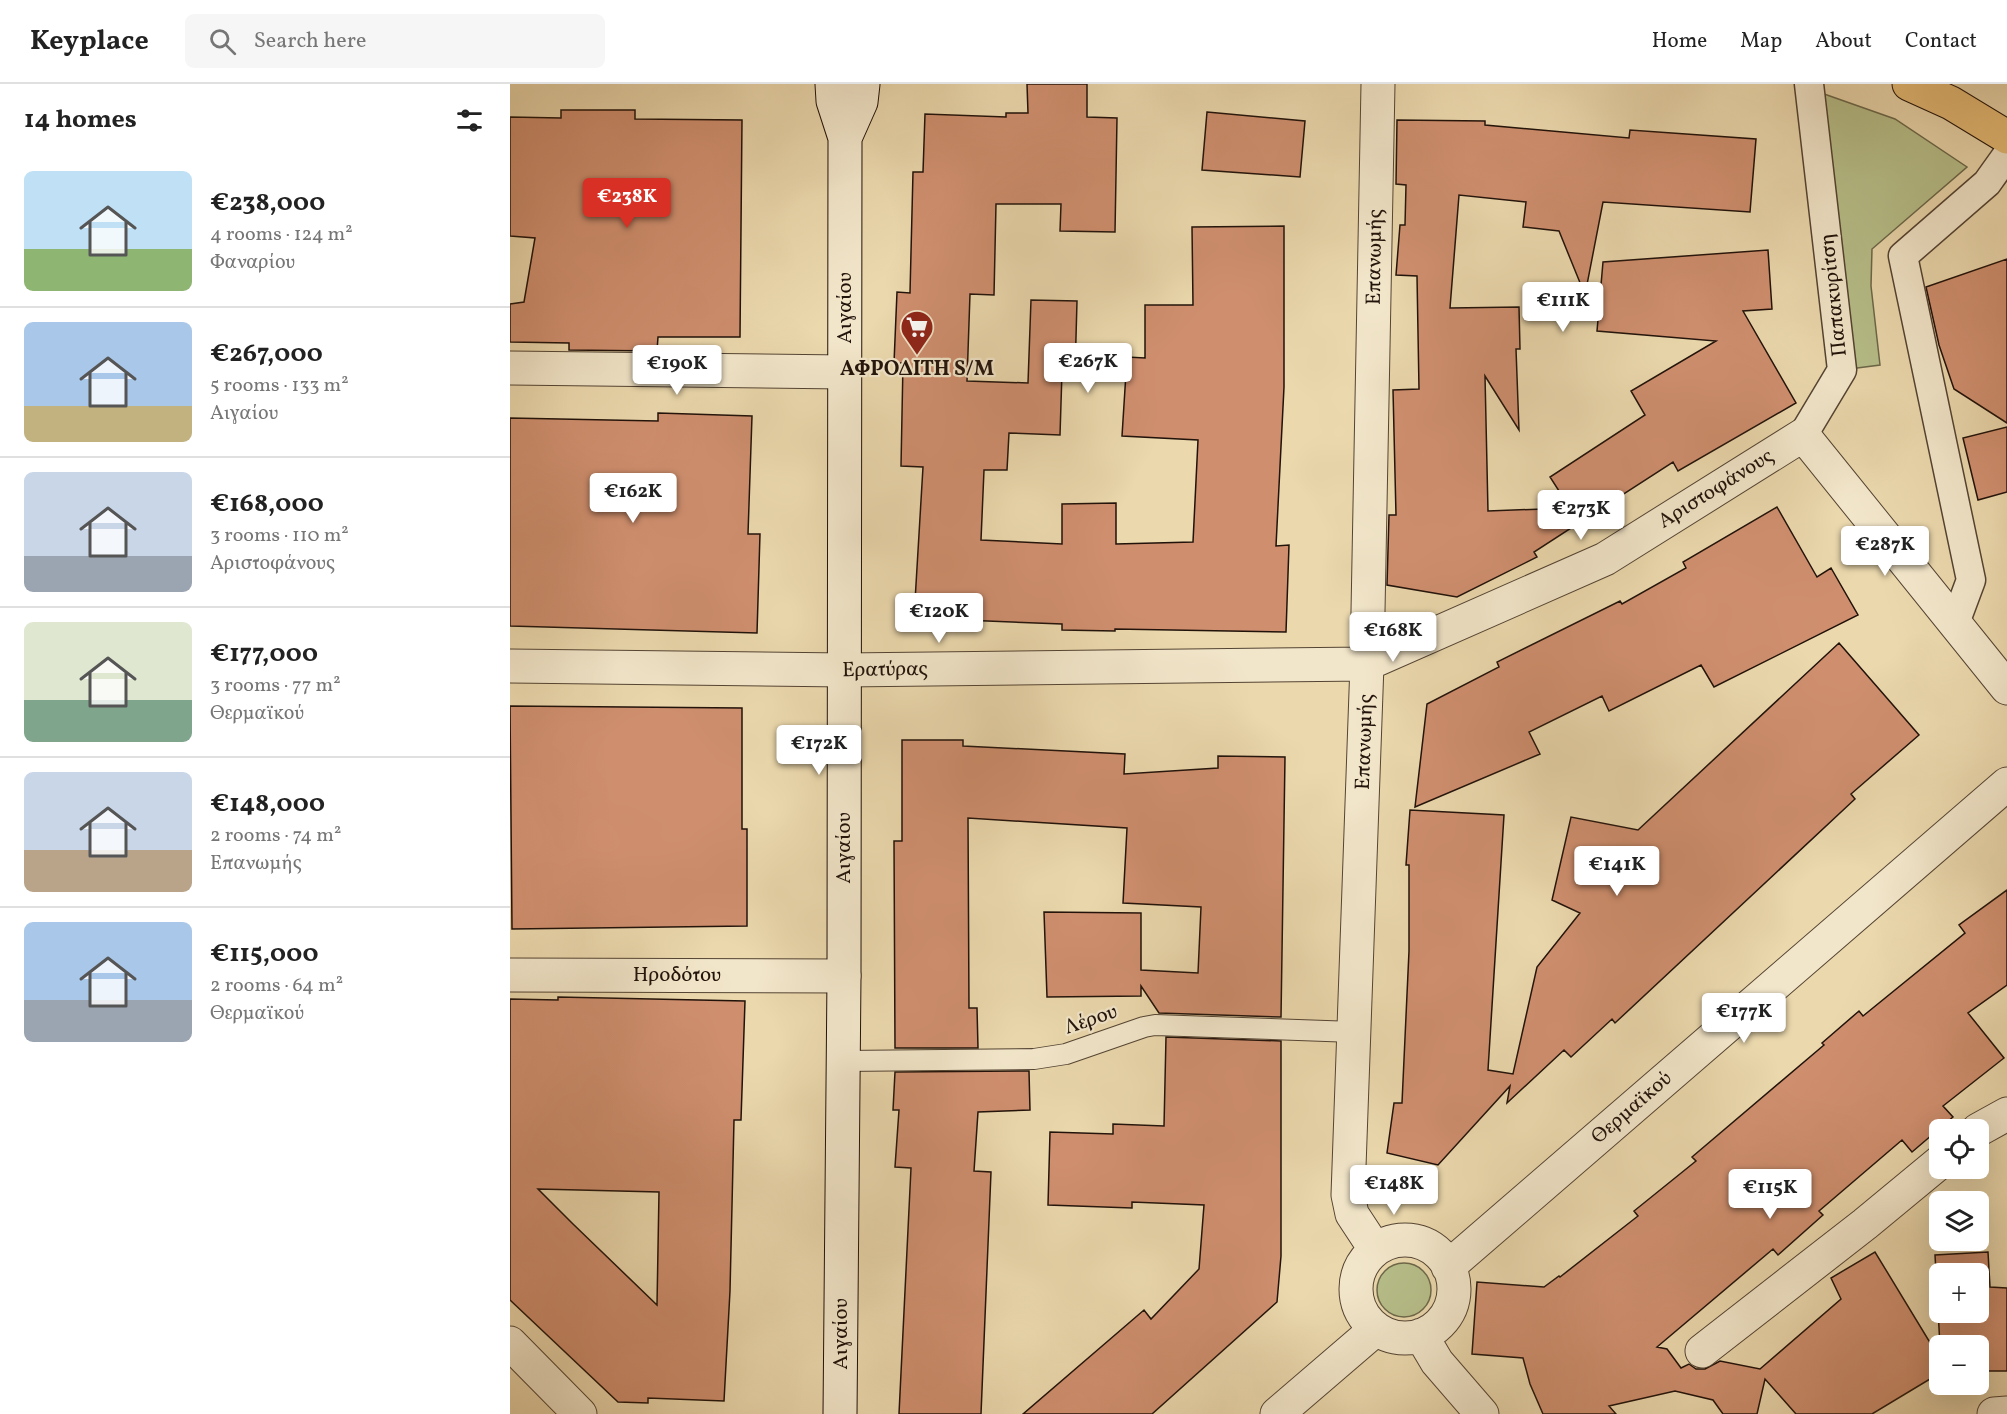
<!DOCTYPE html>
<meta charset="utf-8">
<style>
body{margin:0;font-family:Vollkorn,serif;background:#f6f6f6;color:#222;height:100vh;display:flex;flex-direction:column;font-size:22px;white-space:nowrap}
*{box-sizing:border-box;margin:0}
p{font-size:20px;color:#767676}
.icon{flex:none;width:33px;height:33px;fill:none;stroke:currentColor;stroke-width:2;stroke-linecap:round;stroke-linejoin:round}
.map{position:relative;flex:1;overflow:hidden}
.sheet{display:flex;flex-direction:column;background:#fff;width:510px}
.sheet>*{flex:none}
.tools{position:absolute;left:1419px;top:1035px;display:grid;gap:12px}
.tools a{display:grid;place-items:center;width:60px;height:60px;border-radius:9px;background:#fff;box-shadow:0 6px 24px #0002;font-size:30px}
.price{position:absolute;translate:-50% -51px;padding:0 14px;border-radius:6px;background:#fff;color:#222;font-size:20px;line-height:39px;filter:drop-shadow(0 2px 3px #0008)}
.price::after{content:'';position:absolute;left:50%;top:36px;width:18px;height:14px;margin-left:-9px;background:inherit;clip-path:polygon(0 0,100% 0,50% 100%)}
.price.selected{background:#d93025;color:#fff}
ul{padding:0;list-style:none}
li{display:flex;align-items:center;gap:18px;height:150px;padding:0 24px}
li+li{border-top:2px solid #e0e0e0}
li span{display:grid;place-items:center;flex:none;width:168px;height:120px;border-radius:9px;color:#555}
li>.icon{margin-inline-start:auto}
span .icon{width:72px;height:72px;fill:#fffc;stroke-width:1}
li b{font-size:26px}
h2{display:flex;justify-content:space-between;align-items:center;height:72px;padding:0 24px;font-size:26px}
header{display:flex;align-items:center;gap:36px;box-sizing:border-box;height:84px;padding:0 30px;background:#fff;border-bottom:2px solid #e0e0e0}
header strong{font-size:28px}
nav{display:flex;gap:33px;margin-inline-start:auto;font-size:21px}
.search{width:420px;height:54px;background:#f6f6f6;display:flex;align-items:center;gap:15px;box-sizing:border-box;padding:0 21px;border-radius:9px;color:#767676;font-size:22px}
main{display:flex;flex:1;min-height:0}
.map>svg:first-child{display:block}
.green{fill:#b7bf8a;stroke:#6c684a;stroke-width:1.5}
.building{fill:#cf8f6f;stroke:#21120a;stroke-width:1.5;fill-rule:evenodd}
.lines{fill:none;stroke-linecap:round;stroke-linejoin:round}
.service-casing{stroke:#544433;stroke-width:22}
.pedestrian-casing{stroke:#544433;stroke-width:31}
.minor-casing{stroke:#544433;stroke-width:35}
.secondary-casing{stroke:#21120a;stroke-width:35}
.primary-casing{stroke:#21120a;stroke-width:35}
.service{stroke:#f2e6ca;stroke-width:20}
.pedestrian{stroke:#f2e6ca;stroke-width:28}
.minor{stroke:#f2e6ca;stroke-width:33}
.secondary{stroke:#f2e6ca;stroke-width:33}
.primary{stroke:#e6bc76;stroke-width:33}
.labels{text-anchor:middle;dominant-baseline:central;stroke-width:4.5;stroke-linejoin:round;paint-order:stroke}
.street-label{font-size:21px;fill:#21120a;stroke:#f2e6ca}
.poi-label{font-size:21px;font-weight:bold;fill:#21120a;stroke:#f2e6ca}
</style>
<header>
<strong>Keyplace</strong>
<div class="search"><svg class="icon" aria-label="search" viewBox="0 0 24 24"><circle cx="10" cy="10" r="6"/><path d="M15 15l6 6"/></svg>Search here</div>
<nav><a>Home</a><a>Map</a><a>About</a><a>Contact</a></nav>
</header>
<main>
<section class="sheet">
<h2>14 homes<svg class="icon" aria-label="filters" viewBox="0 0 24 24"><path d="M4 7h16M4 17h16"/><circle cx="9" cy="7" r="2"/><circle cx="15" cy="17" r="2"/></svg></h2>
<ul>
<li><span style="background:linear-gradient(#bfe0f5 65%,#8fb573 0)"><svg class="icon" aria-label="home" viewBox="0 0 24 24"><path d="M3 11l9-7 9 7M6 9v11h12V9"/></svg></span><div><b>€238,000</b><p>4 rooms · 124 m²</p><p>Φαναρίου</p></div></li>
<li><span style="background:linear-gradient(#a9c7e8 70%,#c2b280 0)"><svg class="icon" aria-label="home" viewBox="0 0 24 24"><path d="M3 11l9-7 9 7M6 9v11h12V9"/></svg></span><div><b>€267,000</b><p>5 rooms · 133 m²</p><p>Αιγαίου</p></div></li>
<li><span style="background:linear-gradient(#c9d6e8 70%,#9aa5b1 0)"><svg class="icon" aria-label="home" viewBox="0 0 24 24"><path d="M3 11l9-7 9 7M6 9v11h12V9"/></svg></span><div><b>€168,000</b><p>3 rooms · 110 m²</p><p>Αριστοφάνους</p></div></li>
<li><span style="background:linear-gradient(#dfe7d0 65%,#7fa58c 0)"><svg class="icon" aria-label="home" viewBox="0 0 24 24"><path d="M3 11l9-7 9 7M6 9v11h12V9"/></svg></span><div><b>€177,000</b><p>3 rooms · 77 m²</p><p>Θερμαϊκού</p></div></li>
<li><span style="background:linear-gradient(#c9d6e8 65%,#b9a48a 0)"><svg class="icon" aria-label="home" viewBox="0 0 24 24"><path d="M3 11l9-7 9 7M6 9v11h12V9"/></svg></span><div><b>€148,000</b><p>2 rooms · 74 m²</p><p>Επανωμής</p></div></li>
<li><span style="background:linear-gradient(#a9c7e8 65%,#9aa5b1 0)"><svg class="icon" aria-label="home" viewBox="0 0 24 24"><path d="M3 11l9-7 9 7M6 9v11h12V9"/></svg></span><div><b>€115,000</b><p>2 rooms · 64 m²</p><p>Θερμαϊκού</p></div></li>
</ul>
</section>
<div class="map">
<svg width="1497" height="1330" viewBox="0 0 1497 1330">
<rect width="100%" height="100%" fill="#ebd8ad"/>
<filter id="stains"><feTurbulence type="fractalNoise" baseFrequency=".00333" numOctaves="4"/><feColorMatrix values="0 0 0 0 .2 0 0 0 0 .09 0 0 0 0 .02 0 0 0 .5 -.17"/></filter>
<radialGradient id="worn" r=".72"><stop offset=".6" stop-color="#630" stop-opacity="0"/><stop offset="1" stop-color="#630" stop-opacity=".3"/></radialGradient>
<path class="green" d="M1300,5L1385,35L1457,83L1362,165L1361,202L1370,281L1332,286Z
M867 1206a27 27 0 1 1 54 0a27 27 0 1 1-54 0Z"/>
<path class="building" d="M517,0H577V33L607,34L605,148L550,147L551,120H486L484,211L460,210L457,297L518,299L521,216L567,217L565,289L552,288L550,351L499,349L497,386H474L471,456L552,460V420L606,419V460L683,458L688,356L612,352L617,273L635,274V221H683L682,143L774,142V303L766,462L779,461L776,548L605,545V547L552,546V540L404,534L413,383L391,382L393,279H384L387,208L400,209L403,88H413L415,30L496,33V29H518Z
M51,26H125V35L232,36L230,253H148L147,267L59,266V259L0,258V220L14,218L25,154L0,152V33L51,34Z
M697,28L795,37L790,93L692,86Z
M887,36L975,37V41L1119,54L1120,46L1246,55L1240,128L1093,118L1075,211L1049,147L1013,143L1016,118L949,111L940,224L1009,223L1010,265H1006L1009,346L975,292L978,427L1060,424L1040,393L1135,331L1121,307L1206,257L1087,247L1093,178L1258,166L1262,225L1233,227L1286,319L1168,387L1163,378L1024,468L1027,473L947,513L877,501L879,431H886L883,306L909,305L907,192L886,191L890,141H895L896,101L886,100Z
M1497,175V339L1444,305L1429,261L1416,203Z
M148,329L242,332L238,450H250L247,549L0,542V334L148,337Z
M1497,343V408L1468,416L1453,354Z
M1267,423L1307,493L1321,484L1348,531L1204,603L1191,581L1099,627L1092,612L1019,648L1030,670L905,723L917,620L989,583L987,578L1110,517L1112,520L1176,484L1173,478Z
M1329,559L1409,651L1341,710L1345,715L1105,939L1102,935L1061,973L1054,966L997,1019L1000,1002L928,1081L877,1069L884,1019H892L899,867V781H896L900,726L994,731L978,986L1003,990L1027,883L1070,829L1042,816L1061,733L1128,746Z
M0,622L232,624V745H237V842L2,845Z
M392,656H453V662L615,670L614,690L708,684V672L775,673L771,933L649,929L631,902V912L537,913L534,828L631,829V886L688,889L691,823L613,819L617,744L458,734L459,924H467L468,964H385L384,757H392Z
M1497,806V901L1458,929L1494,974L1433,1022L1443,1033L1402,1068L1392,1056L1309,1127L1313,1131L1268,1171L1263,1165L1147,1263L1157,1265L1171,1284L1179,1280L1186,1285H1195L1210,1277L1250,1285L1331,1215L1321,1194L1365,1168L1430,1275V1289L1362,1330H1286L1255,1295L1247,1330H1213L1203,1316L1165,1307L1099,1322L1106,1330H1033L1020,1300L1013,1274L962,1270L967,1198L1034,1203L1049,1192L1050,1193L1128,1132L1124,1127L1186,1077L1182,1073L1314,961L1312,959L1349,927L1353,932L1455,849L1449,841Z
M48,913L235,917L231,1036H224L220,1207L214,1317L138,1314V1319L108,1318L0,1216V915L48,916ZM28,1105L149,1108L147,1221L63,1140Z
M656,953L771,957V1172L767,1218L642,1330H513L634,1226L641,1235L689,1185L694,1121L622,1118V1124L538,1121L540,1048L603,1050V1040L654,1042Z
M519,987L520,1026L468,1028L464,1087L481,1088L471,1330H389L401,1084L385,1083L389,1026H383L385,988Z
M1478,1168L1480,1203L1497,1204V1287H1468V1262H1430L1425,1171ZM1430,1190H1468V1228H1430Z"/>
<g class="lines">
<g class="service-casing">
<path id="service" d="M333,977L524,975L556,970L634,943L645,941L844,948"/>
</g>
<g class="pedestrian-casing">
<path id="pedestrian" d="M1293,351L1332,286L1299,0
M1445,539L1461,496L1393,172L1477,99L1497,71"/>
</g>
<g class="minor-casing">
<path id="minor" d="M0,284L335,288
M0,582L335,586L857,580L1095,475L1293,351L1497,604
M0,891L334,892
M1468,1046L1497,1030
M846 1205a49 49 0 1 1 98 0a49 49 0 1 1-98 0Z
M865,1165L842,1130L838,1111L857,580L868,0
M938,1183L1497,700
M911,1251L927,1278L972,1330
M0,1259L70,1330
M1192,1267L1355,1140L1430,1078
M767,1330L866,1245
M1484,1330L1497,1329"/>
</g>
<g class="secondary-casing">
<path id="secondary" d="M322,0L323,17L335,54L334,892L330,1330
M335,54L351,18L353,0"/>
</g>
<g class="primary-casing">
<path id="primary" d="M1399,0L1441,19L1497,53"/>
</g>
<use href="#service" class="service"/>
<use href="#pedestrian" class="pedestrian"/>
<use href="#minor" class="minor"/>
<use href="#secondary" class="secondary"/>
<use href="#primary" class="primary"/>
</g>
<defs>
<g id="supermarket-pin" transform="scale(1.725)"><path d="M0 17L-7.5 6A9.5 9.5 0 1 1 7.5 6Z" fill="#8f2418" stroke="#f2e6ca"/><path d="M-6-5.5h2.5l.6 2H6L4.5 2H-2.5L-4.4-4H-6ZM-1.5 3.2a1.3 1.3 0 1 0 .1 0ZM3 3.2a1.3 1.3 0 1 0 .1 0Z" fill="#fff"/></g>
</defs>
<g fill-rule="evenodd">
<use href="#supermarket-pin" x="407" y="243"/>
</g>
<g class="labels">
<g class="street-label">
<text transform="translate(865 173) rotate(-89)">Επανωμής</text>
<text transform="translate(1324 211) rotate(-96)">Παπακυρίτση</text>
<text transform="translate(335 224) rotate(-90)">Αιγαίου</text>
<text transform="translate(1206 405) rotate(-32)">Αριστοφάνους</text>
<text transform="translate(375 586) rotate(-1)">Ερατύρας</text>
<text transform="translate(855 658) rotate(-88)">Επανωμής</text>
<text transform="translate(334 764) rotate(-90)">Αιγαίου</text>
<text x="167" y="891">Ηροδότου</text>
<text transform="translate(581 936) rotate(-19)">Λέρου</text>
<text transform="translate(1122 1024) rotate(-41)">Θερμαϊκού</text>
<text transform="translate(331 1250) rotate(-90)">Αιγαίου</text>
</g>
<g class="poi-label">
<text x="407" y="285">ΑΦΡΟΔΙΤΗ S/M</text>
</g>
</g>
<rect width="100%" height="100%" filter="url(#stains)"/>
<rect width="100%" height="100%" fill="url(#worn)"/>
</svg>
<div class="tools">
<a><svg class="icon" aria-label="locate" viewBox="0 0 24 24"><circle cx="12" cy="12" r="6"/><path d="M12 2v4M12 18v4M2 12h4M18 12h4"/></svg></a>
<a><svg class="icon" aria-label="layers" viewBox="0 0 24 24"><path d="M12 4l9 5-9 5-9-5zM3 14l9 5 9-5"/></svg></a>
<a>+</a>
<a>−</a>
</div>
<b class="price selected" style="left:117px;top:145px">€238K</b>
<b class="price" style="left:1053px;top:249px">€111K</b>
<b class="price" style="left:578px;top:310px">€267K</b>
<b class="price" style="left:167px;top:312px">€190K</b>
<b class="price" style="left:123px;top:440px">€162K</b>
<b class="price" style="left:1071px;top:457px">€273K</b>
<b class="price" style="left:1375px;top:493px">€287K</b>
<b class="price" style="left:429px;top:560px">€120K</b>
<b class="price" style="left:883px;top:579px">€168K</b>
<b class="price" style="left:309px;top:692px">€172K</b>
<b class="price" style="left:1107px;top:813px">€141K</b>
<b class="price" style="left:1234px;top:960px">€177K</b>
<b class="price" style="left:884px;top:1132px">€148K</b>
<b class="price" style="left:1260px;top:1136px">€115K</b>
</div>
</main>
